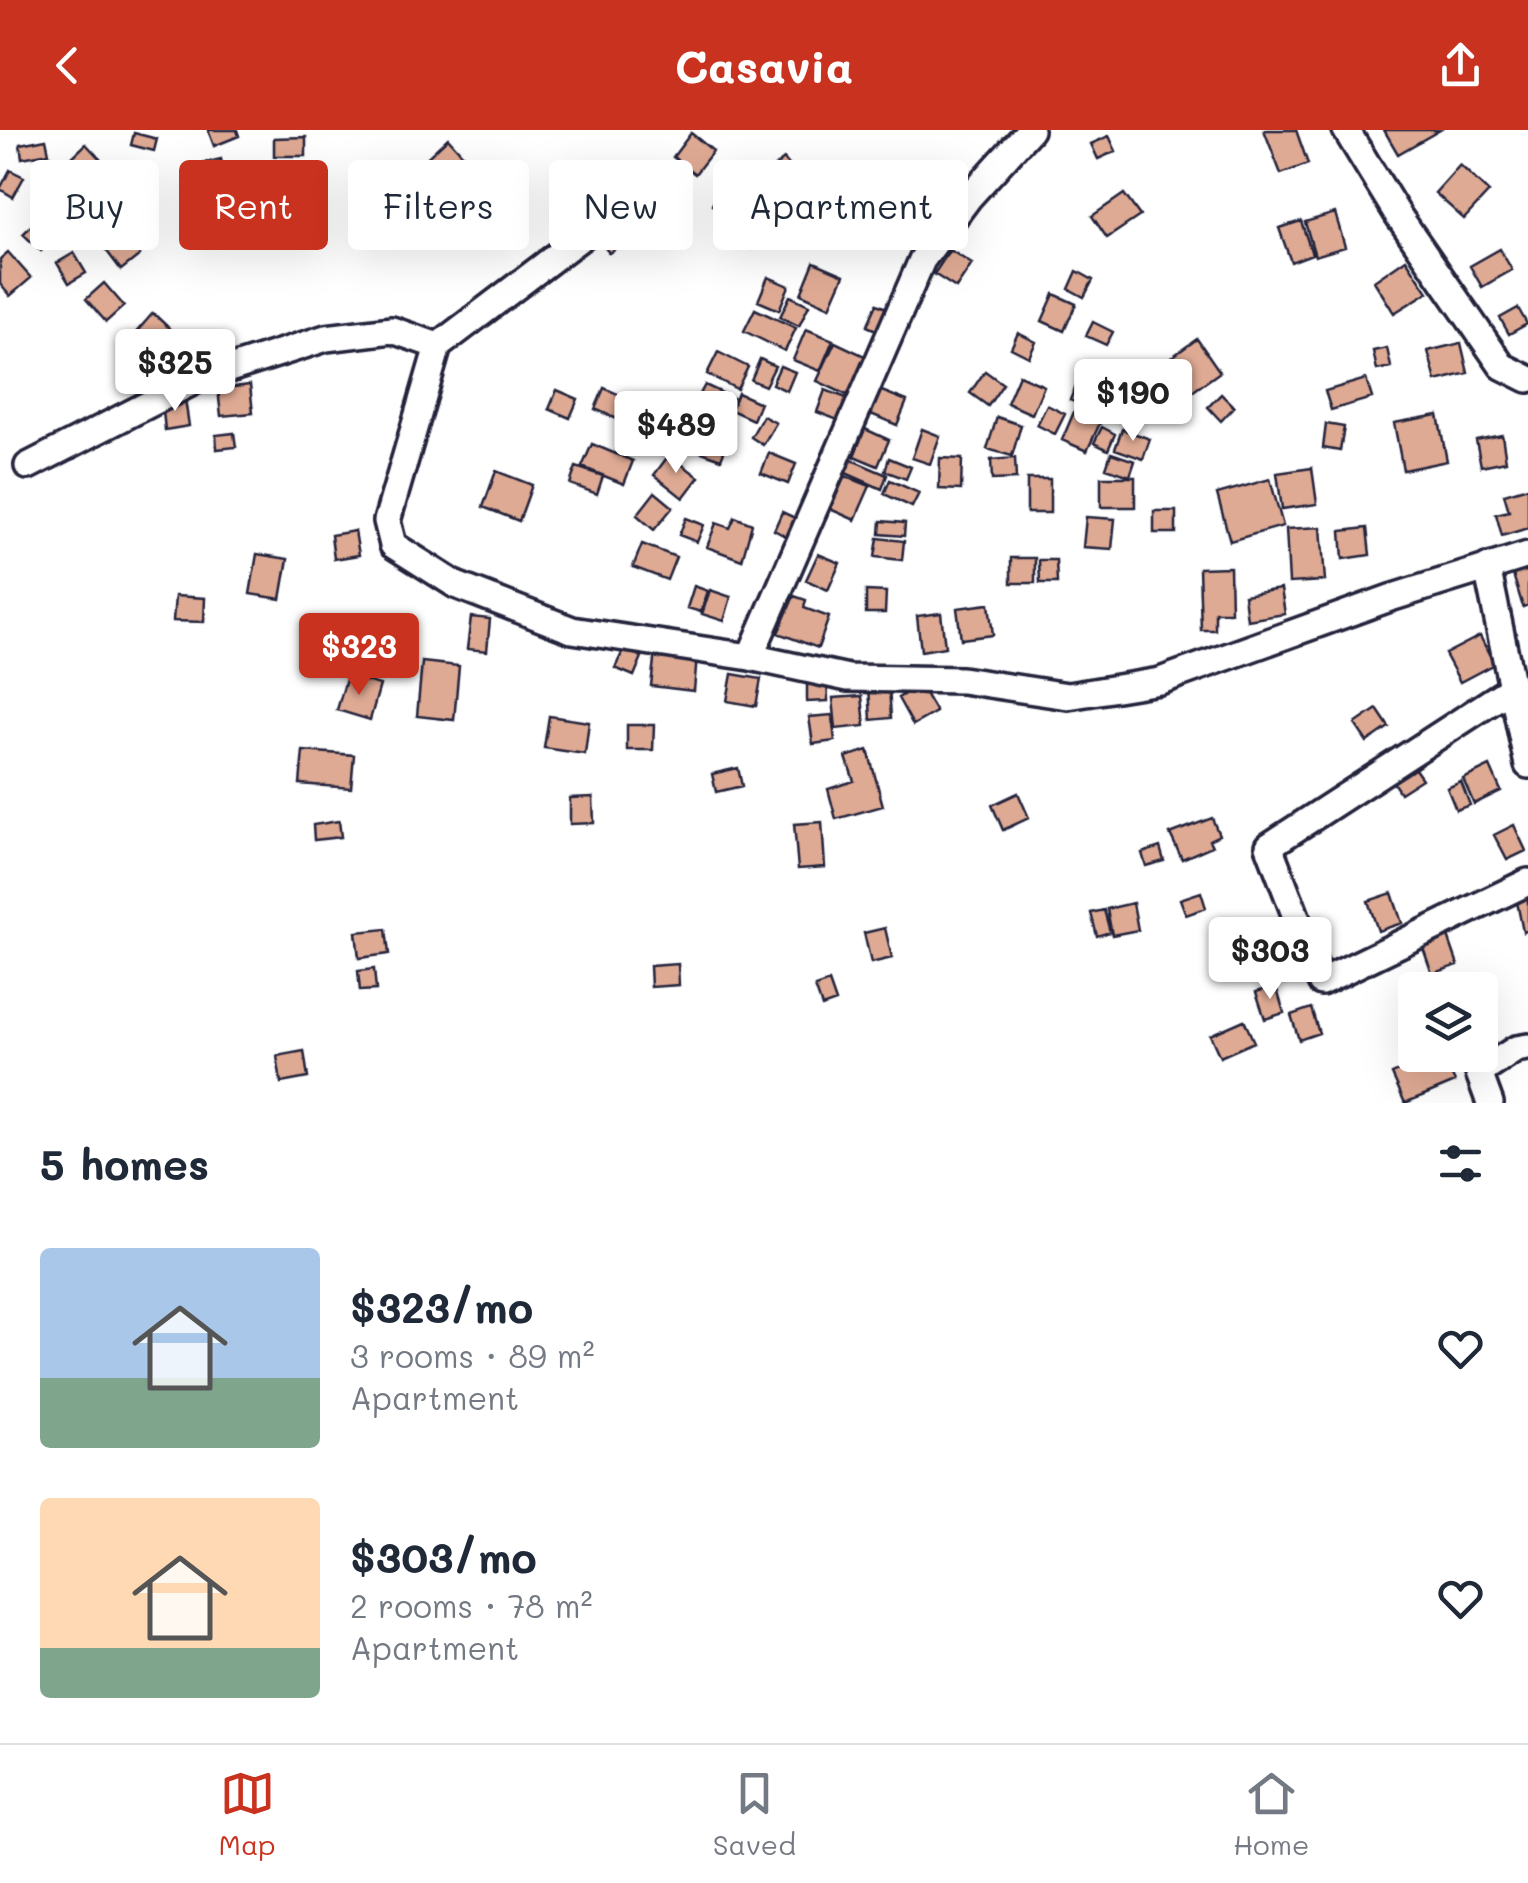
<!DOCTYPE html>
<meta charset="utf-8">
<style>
body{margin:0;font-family:Mali,sans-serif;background:#f6f6f7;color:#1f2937;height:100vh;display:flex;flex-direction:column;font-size:38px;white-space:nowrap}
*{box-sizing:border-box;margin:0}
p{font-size:32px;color:#747a83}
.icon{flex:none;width:55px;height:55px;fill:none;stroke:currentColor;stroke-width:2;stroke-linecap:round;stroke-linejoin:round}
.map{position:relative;height:973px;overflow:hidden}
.side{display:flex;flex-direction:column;background:#fff;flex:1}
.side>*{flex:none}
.top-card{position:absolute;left:30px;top:30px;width:1000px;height:90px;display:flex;gap:20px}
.fabs{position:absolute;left:1398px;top:842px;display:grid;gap:20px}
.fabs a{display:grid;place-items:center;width:100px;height:100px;border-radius:10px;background:#fff;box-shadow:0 10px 40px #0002;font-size:50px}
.price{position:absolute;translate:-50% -85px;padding:0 22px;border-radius:10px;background:#fff;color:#222;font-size:32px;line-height:65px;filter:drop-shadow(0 2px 5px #0008)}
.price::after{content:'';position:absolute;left:50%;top:60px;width:30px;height:22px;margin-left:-15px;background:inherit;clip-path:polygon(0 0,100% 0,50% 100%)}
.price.active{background:#c8321e;color:#fff}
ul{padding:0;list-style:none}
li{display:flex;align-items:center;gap:30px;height:250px;padding:0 40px}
li span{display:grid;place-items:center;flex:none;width:280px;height:200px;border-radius:10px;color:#555}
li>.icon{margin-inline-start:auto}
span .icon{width:120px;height:120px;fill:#fffc;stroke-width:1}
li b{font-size:42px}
h2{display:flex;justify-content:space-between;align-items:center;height:120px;padding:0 40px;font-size:42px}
.tag{padding:0 35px;border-radius:10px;background:#fff;box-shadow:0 10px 40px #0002;font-size:35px;line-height:90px}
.tag.active{background:#c8321e;color:#fff}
header{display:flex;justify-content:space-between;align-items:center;height:130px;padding:0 40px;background:#c8321e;color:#fff;font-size:45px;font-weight:700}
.dock{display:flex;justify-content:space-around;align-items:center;height:140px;border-top:2px solid #e0e1e3;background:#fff;font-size:28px;color:#747a83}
.dock a{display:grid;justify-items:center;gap:5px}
.dock .active{color:#c8321e}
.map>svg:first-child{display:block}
.building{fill:#dfaa94;stroke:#22223b;stroke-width:2.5}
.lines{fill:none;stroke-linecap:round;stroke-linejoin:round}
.minor-casing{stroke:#22223b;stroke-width:32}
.minor{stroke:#fff;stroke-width:25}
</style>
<header><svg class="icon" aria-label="back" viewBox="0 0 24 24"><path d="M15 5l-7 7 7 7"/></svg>Casavia<svg class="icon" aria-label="share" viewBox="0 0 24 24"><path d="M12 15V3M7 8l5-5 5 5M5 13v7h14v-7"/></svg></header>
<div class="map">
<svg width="1528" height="973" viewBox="0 0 1528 973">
<rect width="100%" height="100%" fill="#fff"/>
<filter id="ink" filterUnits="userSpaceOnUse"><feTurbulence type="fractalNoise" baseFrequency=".01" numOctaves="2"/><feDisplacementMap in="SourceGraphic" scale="20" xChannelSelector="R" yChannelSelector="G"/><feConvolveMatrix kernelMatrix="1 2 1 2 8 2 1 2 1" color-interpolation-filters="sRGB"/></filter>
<g filter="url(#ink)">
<path class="building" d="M208,0H237L239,6L214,16Z
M1264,0H1296L1308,34L1281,44Z
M1384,0H1440L1398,24Z
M134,3L157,9L154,21L131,15Z
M691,3L713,21L695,44L673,27Z
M1109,6L1116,21L1098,29L1091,14Z
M306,7V26H274V8Z
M448,8L465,27L435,54L418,36Z
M46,9L49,23L22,28L20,14Z
M86,14L100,29L83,45L69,30Z
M221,29L225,48L200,54L195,35Z
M784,29L808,58L784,78L760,48Z
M1460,35L1489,62L1464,89L1435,63Z
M10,40L24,47L13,67L0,59Z
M474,46L489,64L469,82L454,64Z
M726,48L769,72L754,99L712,75Z
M76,51L89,74L60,92L46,68Z
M255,64L278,73L269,98L245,90Z
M646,64L666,86L646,104L627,83Z
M1124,64L1140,86L1107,108L1092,86Z
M450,68L464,85L441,104L427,88Z
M209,76L226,93L208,111L191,94Z
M1335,83L1345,117L1315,126L1305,92Z
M619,87L633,106L609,123L596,105Z
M37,90L55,106L41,121L23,104Z
M1301,91L1312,124L1291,132L1279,98Z
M740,93L760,106L751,119L731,106Z
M126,105L140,125L121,140L106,120Z
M1500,119L1512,140L1482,157L1470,136Z
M950,120L972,134L956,158L934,144Z
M8,122L31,148L10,166L0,154V129Z
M74,123L86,143L69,153L57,133Z
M1406,129L1428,162L1394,183L1374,151Z
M814,132L844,145L830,177L801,164Z
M1077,141L1093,150L1084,167L1069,159Z
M768,147L789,156L779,180L758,171Z
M104,153L124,176L106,192L86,169Z
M1054,164L1076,174L1064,201L1042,191Z
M790,166L809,175L799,196L780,187Z
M877,174L893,181L883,203L867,196Z
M1518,178L1527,194L1509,204L1500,188Z
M755,179L796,198L785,221L744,201Z
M153,183L169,198L149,221L133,206Z
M1093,192L1113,202L1106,215L1086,206Z
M806,199L833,210L820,241L793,230Z
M1018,203L1036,212L1029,227L1011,218Z
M1197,209L1220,242L1185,267L1162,234Z
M835,212L867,227L849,266L817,251Z
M1461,213L1468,243L1436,251L1428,221Z
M1387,218L1391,237L1377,240L1373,221Z
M718,222L748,237L737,259L707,244Z
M760,229L775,236L765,256L751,250Z
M780,236L795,242L787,261L772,254Z
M1098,240L1111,246L1097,281L1070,270L1081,243L1094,248Z
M985,241L1003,254L988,276L970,263Z
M1019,245L1044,256L1032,284L1007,273Z
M1366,249L1372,268L1331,280L1325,261Z
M250,255L253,283L221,286L218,259Z
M705,255L733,268L723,289L694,275Z
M604,258L638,273L628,294L595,279Z
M874,258L907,271L897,295L864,281Z
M557,260L578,269L570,288L549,279Z
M825,260L852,270L843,292L817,282Z
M738,263L760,273L753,290L731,280Z
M1221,264L1234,277L1221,291L1208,277Z
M185,269L189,296L165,300L162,272Z
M1047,275L1065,284L1055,304L1037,295Z
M1074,282L1100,293L1087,321L1062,310Z
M1438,285L1447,331L1403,340L1394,293Z
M763,286L776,293L763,315L751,307Z
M997,287L1021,295L1012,326L987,319Z
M693,293L730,306L721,329L685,316Z
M1326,294L1344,297L1340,321L1323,318Z
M1102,297L1115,304L1108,320L1094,313Z
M865,299L889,310L878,336L854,326Z
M922,299L940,306L930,334L912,328Z
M1122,299L1150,309L1143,329L1115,319Z
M234,303L236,317L217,319L216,305Z
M1502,305L1506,331L1481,336L1476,310Z
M592,314L633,331L624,354L582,337Z
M769,323L796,334L788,354L761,343Z
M1111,323L1135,331L1130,346L1106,338Z
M669,325L699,347L683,368L654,345Z
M845,327L887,345L882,359L839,340Z
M889,328L911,337L906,349L885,341Z
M940,328L962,329L961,360L939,359Z
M1015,328L1016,349L992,350L991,330Z
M576,337L603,346L597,364L570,354Z
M1312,338L1317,374L1282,379L1277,343Z
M496,341L532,355L519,391L483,377Z
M845,346L870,356L855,390L830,379Z
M1101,347H1135V377H1101Z
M1027,349H1050V383H1027Z
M1270,349L1283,396L1230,411L1217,364Z
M890,350L919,363L912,377L884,364Z
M1528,357V398L1502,406L1496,384L1509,381L1504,364Z
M655,362L673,377L654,400L637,385Z
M1154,381H1176V403H1154Z
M782,382L795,388L787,407L774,400Z
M735,387L752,394L742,430L707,417L716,393L730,398Z
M1086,387L1115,389L1112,419L1083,417Z
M686,388L704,395L697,412L679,405Z
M881,391L905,393L904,406L880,404Z
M1321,397L1325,451L1289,453L1286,399Z
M1367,398L1370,425L1343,429L1341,401Z
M355,401L359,425L334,429L331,405Z
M878,408L904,411L902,430L875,427Z
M642,414L676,427L667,450L633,437Z
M257,424L288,429L281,469L250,464Z
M818,424L840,433L828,460L806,450Z
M1011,428H1035V453H1011Z
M1039,430H1056L1057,453H1040Z
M1528,433V475L1523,477L1511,438Z
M1230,437L1231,482H1215V500H1201L1199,438Z
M694,456L708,461L701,482L687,478Z
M1281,459L1285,484L1247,490L1244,465Z
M710,460L731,467L724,491L702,484Z
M866,461L886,462L885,483H866Z
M175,466L205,468L204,492L173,491Z
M794,466L806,470L804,478L829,487L818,518L778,503Z
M989,474L993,505L961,509L957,478Z
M941,483L945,517L921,521L917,486Z
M471,487L490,489L487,521L467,519Z
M1480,506L1494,534L1460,552L1445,524Z
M624,519L642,527L634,546L615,538Z
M655,521L697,525L694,561L651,556Z
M422,532L459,536L454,590L417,586Z
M732,544L761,549L756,576L727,571Z
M347,546L380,555L370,590L337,580Z
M807,547H827L828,571L807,572Z
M920,555L936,582L913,595L898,568Z
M889,556L891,588L871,590L869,557Z
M862,566L865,596L836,599L833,568Z
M1377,579L1389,597L1367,612L1355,594Z
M832,585L835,611L813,614L809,587Z
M549,586L589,592L585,624L544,618Z
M627,595H654L653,620H627Z
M868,620L883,676L836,689L828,659L854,651L846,627Z
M303,621L354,625L351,658L300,654Z
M1408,629L1422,649L1400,663L1387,643Z
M1490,636L1501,661L1474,674L1463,649Z
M738,638L742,656L716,662L712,644Z
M1461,652L1470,675L1456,680L1447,658Z
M1018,663L1029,688L1003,700L992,675Z
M593,667L594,693L570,694V668Z
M1212,688L1219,705L1209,710L1212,716L1182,729L1170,704Z
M339,691L341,707L314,710L313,695Z
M822,692L825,737L798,739L794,694Z
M1514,695L1526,721L1507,730L1494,705Z
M1160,717L1164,731L1146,736L1142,723Z
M1528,759V800L1523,802L1515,762Z
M1201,762L1206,778L1186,785L1180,769Z
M1392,763L1402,793L1378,801L1368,771Z
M1133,773L1138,800L1112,805L1107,779Z
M1104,780L1110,802L1097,806L1091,783Z
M1252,794L1263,820L1238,830L1227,804Z
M885,798L892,828L871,833L864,803Z
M386,799L389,824L359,828L356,802Z
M1448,806L1458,835L1432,844L1422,815Z
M678,834L679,855L651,857L650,836Z
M374,839L376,860L360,861L358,841Z
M829,852L836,872L822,877L815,857Z
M1276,856L1284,883L1265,889L1256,862Z
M1311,878L1319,903L1299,910L1291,885Z
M1244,890L1254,912L1220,927L1210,905Z
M304,921L308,948L281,953L277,926Z
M1433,925H1442L1455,952L1405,973L1392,944Z"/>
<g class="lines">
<g class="minor-casing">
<path id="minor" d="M1346,0L1398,85L1502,236L1528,249
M592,99L438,216L387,391L393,415L456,455L572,500L750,527L848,548L962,550L1068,566L1160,551L1390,468L1528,425
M28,336L198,249L326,208L392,200L438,216
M1487,437L1528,635
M750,527L922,130L969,67L1030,0
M1512,558L1269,716L1321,852L1528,752
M1490,973L1479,943L1516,919L1528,917"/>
</g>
<use href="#minor" class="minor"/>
</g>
</g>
</svg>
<div class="fabs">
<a><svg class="icon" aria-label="layers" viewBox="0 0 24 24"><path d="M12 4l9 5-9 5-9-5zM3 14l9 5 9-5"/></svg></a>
</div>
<b class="price" style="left:175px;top:284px">$325</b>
<b class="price" style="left:1133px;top:314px">$190</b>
<b class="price" style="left:676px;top:346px">$489</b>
<b class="price active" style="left:359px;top:568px">$323</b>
<b class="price" style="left:1270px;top:872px">$303</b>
<div class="top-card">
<a class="tag">Buy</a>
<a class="tag active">Rent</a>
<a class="tag">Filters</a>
<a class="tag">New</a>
<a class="tag">Apartment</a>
</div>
</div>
<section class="side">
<h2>5 homes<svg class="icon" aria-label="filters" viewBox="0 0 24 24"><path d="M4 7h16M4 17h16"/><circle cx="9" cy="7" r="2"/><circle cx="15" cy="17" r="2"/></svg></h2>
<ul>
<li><span style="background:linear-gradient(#a9c7e8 65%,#7fa58c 0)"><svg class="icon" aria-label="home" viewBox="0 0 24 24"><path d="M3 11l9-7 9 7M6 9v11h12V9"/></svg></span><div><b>$323/mo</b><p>3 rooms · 89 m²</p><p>Apartment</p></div><svg class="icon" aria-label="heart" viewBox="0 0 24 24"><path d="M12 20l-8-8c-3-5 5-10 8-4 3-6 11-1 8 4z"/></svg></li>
<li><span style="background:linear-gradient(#ffd9b3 75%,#7fa58c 0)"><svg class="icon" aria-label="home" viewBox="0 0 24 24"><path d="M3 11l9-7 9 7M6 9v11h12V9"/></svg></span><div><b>$303/mo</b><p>2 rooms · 78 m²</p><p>Apartment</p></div><svg class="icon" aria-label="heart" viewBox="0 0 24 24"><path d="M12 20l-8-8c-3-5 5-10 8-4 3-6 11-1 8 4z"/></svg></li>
</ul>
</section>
<nav class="dock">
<a class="active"><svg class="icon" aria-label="map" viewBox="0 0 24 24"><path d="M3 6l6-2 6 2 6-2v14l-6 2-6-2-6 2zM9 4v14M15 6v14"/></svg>Map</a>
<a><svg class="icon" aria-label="saved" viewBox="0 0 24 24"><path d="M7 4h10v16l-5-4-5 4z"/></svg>Saved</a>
<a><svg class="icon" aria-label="home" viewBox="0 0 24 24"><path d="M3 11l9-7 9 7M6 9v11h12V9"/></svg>Home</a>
</nav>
